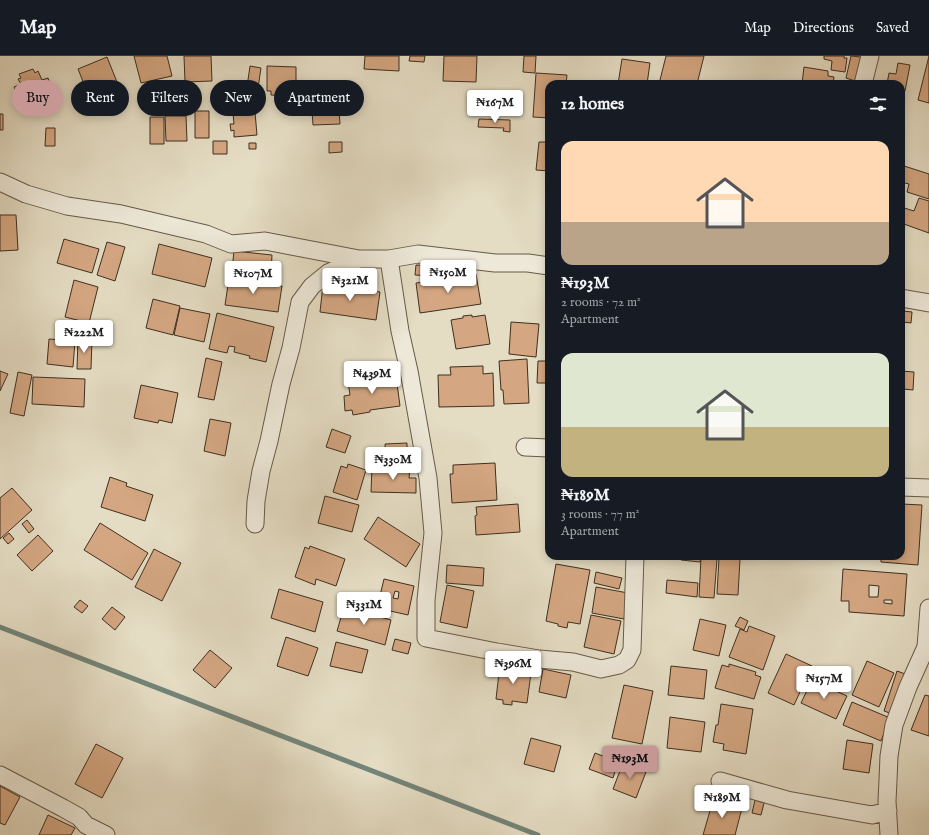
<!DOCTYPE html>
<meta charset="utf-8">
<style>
body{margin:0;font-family:"IM FELL English",serif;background:#242831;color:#f1f3f6;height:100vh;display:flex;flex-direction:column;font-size:15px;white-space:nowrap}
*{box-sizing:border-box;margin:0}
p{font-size:13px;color:#9ea1a6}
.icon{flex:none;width:22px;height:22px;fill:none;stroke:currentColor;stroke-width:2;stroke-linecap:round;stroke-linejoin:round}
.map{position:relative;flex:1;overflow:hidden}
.details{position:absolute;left:545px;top:24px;width:360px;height:480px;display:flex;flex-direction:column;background:#171b24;border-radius:12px;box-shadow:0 2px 10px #0003}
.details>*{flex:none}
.banner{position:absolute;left:12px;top:24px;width:380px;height:36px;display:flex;gap:8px}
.price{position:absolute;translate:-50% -34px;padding:0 9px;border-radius:4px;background:#fff;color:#222;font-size:13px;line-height:26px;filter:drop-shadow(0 1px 2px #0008)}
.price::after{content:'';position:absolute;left:50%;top:24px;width:12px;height:9px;margin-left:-6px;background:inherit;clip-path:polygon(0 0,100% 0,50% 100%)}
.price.selected{background:#c59692;color:#111}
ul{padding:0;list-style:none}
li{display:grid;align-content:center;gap:8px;height:212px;padding:0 16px}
li span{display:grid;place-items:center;height:124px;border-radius:12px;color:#555}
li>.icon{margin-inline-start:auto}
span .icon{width:72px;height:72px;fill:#fffc;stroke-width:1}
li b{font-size:17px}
h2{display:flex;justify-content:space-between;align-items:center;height:48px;padding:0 16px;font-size:17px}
.tag{padding:0 14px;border-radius:18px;background:#171b24;box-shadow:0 2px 10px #0003;font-size:14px;line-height:36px}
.tag.selected{background:#c59692;color:#111}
header{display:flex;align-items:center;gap:24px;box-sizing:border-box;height:56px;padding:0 20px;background:#171b24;border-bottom:1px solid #363941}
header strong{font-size:19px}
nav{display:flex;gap:22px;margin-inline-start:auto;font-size:14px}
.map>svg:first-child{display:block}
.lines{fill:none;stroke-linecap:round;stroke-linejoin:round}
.stream{stroke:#738478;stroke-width:5}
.building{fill:#d4a782;stroke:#3f2f21;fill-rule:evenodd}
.minor-casing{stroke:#685a4a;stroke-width:19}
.minor{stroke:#ede8d8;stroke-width:17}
</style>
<header>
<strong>Map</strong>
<nav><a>Map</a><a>Directions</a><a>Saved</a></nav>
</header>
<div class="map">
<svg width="929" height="779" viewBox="0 0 929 779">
<rect width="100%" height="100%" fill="#e4dcc3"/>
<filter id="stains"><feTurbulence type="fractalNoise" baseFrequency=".005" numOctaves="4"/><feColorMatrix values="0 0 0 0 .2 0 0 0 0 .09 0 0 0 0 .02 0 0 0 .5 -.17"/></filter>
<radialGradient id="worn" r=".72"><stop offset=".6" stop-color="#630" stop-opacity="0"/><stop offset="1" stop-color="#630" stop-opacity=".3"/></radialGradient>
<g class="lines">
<path class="stream" d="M0,571L538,779"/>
</g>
<path class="building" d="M134,0H167L172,20L141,27Z
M184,0H211L212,25L185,26Z
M365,0H399V15L364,13Z
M410,0H425L424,6L409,5Z
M444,0H477L476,26L443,25Z
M524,0H536L535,17L523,16Z
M666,0H704L697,28H659Z
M824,0H844V2H847L845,16L831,14L832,5L824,3Z
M851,0L861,1L855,25L846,22Z
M929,0V47L918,44Z
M107,1L121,36L92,48L78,13Z
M622,3L650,7L647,28H618Z
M898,7L910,9L905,35L901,34V28H887L889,17L896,18Z
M250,10L261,12L258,32L247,31Z
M267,10L296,11V35H287V40L271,39V35H267Z
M804,11L828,15V20L834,21L833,28H802Z
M33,13L35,17L38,15L42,24L48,22L56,43L48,46L49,49L35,55L34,52L30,53L26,42L19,44L14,31L21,28L18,23L21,22L19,18Z
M536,17L567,19L566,28H549V62L533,61Z
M338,38L340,68L313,69L311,40Z
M901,38H904L901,54Z
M195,55H209V82H195Z
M255,56L257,79L234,81V74L231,75L230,68H234L233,57Z
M0,58H3V74H0Z
M165,60H186L187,85H166Z
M150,61H164V88H150Z
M479,63L510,64V76L503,75L504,72L478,71Z
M46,72H55V90H45Z
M213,85H227V98H213Z
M329,86H342V96L329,97Z
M539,86H549V115L536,114Z
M249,87H256V93H249Z
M901,109L929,118V143L907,136L909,128L901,126Z
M919,142L929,145V177L901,167V151L914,155Z
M0,159H16L18,194L0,195Z
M64,183L99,193L92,217L57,207Z
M107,186L125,191L115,225L97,219Z
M159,188L212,202L205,231L152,218Z
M234,195L272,199L271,217L232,214Z
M416,209L433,210L432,220L415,219Z
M476,218L481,248L420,257L416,227Z
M229,222L282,230L278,256L225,249Z
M74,224L98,231L89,267L65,261Z
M323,229L380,236L376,264L320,256Z
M153,243L180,250L173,279L146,272Z
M180,252L210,258L204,286L174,279Z
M903,255L912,256L911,267L903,266Z
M217,257L274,271L266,306L249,302L250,300L234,296L235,291L229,290L227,297L209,293Z
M472,259V261L485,259L490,288L456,293L451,264L463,262V260Z
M511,266L539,268L536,301L509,298Z
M547,278H549V302H546Z
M78,282H92L91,313H77Z
M49,283L75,285L73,311L47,308Z
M206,302L222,306L214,344L198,341Z
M527,303L529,347L504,348L503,334H501L499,305Z
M538,305H549V327H537Z
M483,310V318L493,317L494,350L439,351L438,319H451L450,311Z
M0,315L8,318L0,335Z
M901,315L914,316L913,334L903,333V326H901Z
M18,316L32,319L24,360L10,357Z
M396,320L400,350L370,354V356L353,359L352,354L345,355L344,340L350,339L348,326Z
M33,321L85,323L84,351L32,348Z
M141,329L178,337L172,367L159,364L158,367L134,362Z
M210,363L231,367L225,400L204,395Z
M332,373L351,380L345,397L326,391Z
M407,387V401L386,402L385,388Z
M495,407L497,444L452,447L450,418H453V409Z
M348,408L366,414L357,444L333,436L341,410L347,412Z
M372,411L410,412L409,422H416V437L371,436Z
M110,421L127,427L126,430L153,439L145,465L101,451Z
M12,432L32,454L0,483V442Z
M325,440L359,449L352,476L318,467Z
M518,448L520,476L476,479L475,460L477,459L476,451Z
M901,448L922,449L918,509L881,506V500H901Z
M378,461L420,488L406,511L364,483Z
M27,464L34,473L29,477L22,468Z
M100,467L148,497L132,524L84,494Z
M9,477L14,483L8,488L3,482Z
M38,479L53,495L32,515L17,499Z
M310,490L345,503L336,530L316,523L315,529L295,521L305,491L309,493Z
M154,493L181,507L162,545L135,531Z
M681,500H701L700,506L681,504Z
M701,502L717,503L714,542L699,541Z
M719,502L740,503L738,539L717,538Z
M556,508L590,514L580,568L568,566L567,572L558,570V568L546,565Z
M447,509L484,512L483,530L446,527Z
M843,513L907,518L904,560L849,556V545H841ZM869,529L879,530L878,541H869ZM884,544H892V548L884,547Z
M596,516L622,522L619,533L594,527Z
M384,523L414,530L408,559L377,552ZM395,535L399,536L398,543L393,542Z
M667,524L698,527L697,541L666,537Z
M447,529L474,535L467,572L440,566Z
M596,531L628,537L624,563L592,557Z
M279,533L323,546L315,576L271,562Z
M80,544L88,550L82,557L74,551Z
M112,551L125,561L115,574L102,563Z
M344,551L391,564L385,589L337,575Z
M591,559L621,565L614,598L584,591Z
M740,561L748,565L744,574L735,570Z
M700,563L726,569L719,600L693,594Z
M749,570L775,580L763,614L729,601L740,573L747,576Z
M286,581L318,592L308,620L277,610Z
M395,583L411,587L408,598L392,594Z
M336,586L368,594L362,617L330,610Z
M210,594L232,612L215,632L193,614Z
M786,598L812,610L794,649L768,637Z
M867,605L894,617L879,651L852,639Z
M500,608L521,611V616L531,617L527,647L512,645V649L503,648V644L496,643Z
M729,608L756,616L755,619L761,621L754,643L715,632L722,609L729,611Z
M671,610L707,614L704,643L668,639Z
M543,613L571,619L566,642L539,636Z
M897,615L908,619L895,659L884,655Z
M812,624L847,640L836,663L801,647Z
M624,629L653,635L642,688L612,682Z
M925,639L929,640V680L911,674Z
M852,646L890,662L881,685L843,669Z
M721,648L753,653L746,698L723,694L724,688L713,686L716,669H718Z
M670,661L705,666L701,696L667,692Z
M531,682L561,690L554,716L524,708Z
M847,684L873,688L869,717L843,713Z
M96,688L123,702L102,742L75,728Z
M595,697L618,706L613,722L589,713Z
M623,707L646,716L636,742L613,733Z
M0,730L20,741L5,769L0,767Z
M714,741L727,745L726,748L742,752L735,779H703Z
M755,744L764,747L761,759L752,757Z
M48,759L75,772L71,779H39Z"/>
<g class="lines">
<g class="minor-casing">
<path id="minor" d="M863,28L870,0
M0,126L26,138L67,150L121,158L206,178L231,188L265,185L359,203H389L418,198L495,207H528L549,210
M389,203L400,275L409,315L428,422L433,477L426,544V582L497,596L539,603L573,606L601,613L619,609L627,604L632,594L635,500
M901,242L929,247
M525,391L549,392
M901,431L929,432
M255,468L256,445L261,415L269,385L281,328L291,292L300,246L312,230L328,217L359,203
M0,719L63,752L79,761L86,769L106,779
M720,725L787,744L872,759L888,755
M889,779L887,745L888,724L889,700L894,669L908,631L926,591L929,552"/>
</g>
<use href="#minor" class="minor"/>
</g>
<rect width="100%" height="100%" filter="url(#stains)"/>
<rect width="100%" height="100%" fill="url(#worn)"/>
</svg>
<b class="price" style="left:495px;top:68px">₦167M</b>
<b class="price" style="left:448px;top:238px">₦150M</b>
<b class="price" style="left:253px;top:239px">₦107M</b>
<b class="price" style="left:350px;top:246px">₦321M</b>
<b class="price" style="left:84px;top:298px">₦222M</b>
<b class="price" style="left:372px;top:339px">₦439M</b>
<b class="price" style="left:393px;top:425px">₦330M</b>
<b class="price" style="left:364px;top:570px">₦331M</b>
<b class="price" style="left:513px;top:629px">₦396M</b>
<b class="price" style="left:824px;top:644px">₦157M</b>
<b class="price selected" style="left:630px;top:724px">₦193M</b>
<b class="price" style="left:722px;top:763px">₦189M</b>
<div class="banner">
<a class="tag selected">Buy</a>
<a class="tag">Rent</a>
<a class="tag">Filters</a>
<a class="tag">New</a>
<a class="tag">Apartment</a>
</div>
<section class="details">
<h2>12 homes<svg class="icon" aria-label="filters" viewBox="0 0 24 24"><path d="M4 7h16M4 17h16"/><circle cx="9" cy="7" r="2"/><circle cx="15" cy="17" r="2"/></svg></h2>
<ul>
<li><span style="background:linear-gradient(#ffd9b3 65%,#b9a48a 0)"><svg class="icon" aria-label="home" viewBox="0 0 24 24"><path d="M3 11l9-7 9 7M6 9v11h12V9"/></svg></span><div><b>₦193M</b><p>2 rooms · 72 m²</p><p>Apartment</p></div></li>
<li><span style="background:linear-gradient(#dfe7d0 60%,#c2b280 0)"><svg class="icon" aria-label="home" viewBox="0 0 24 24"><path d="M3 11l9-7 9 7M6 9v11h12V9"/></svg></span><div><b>₦189M</b><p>3 rooms · 77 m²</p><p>Apartment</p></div></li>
</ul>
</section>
</div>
